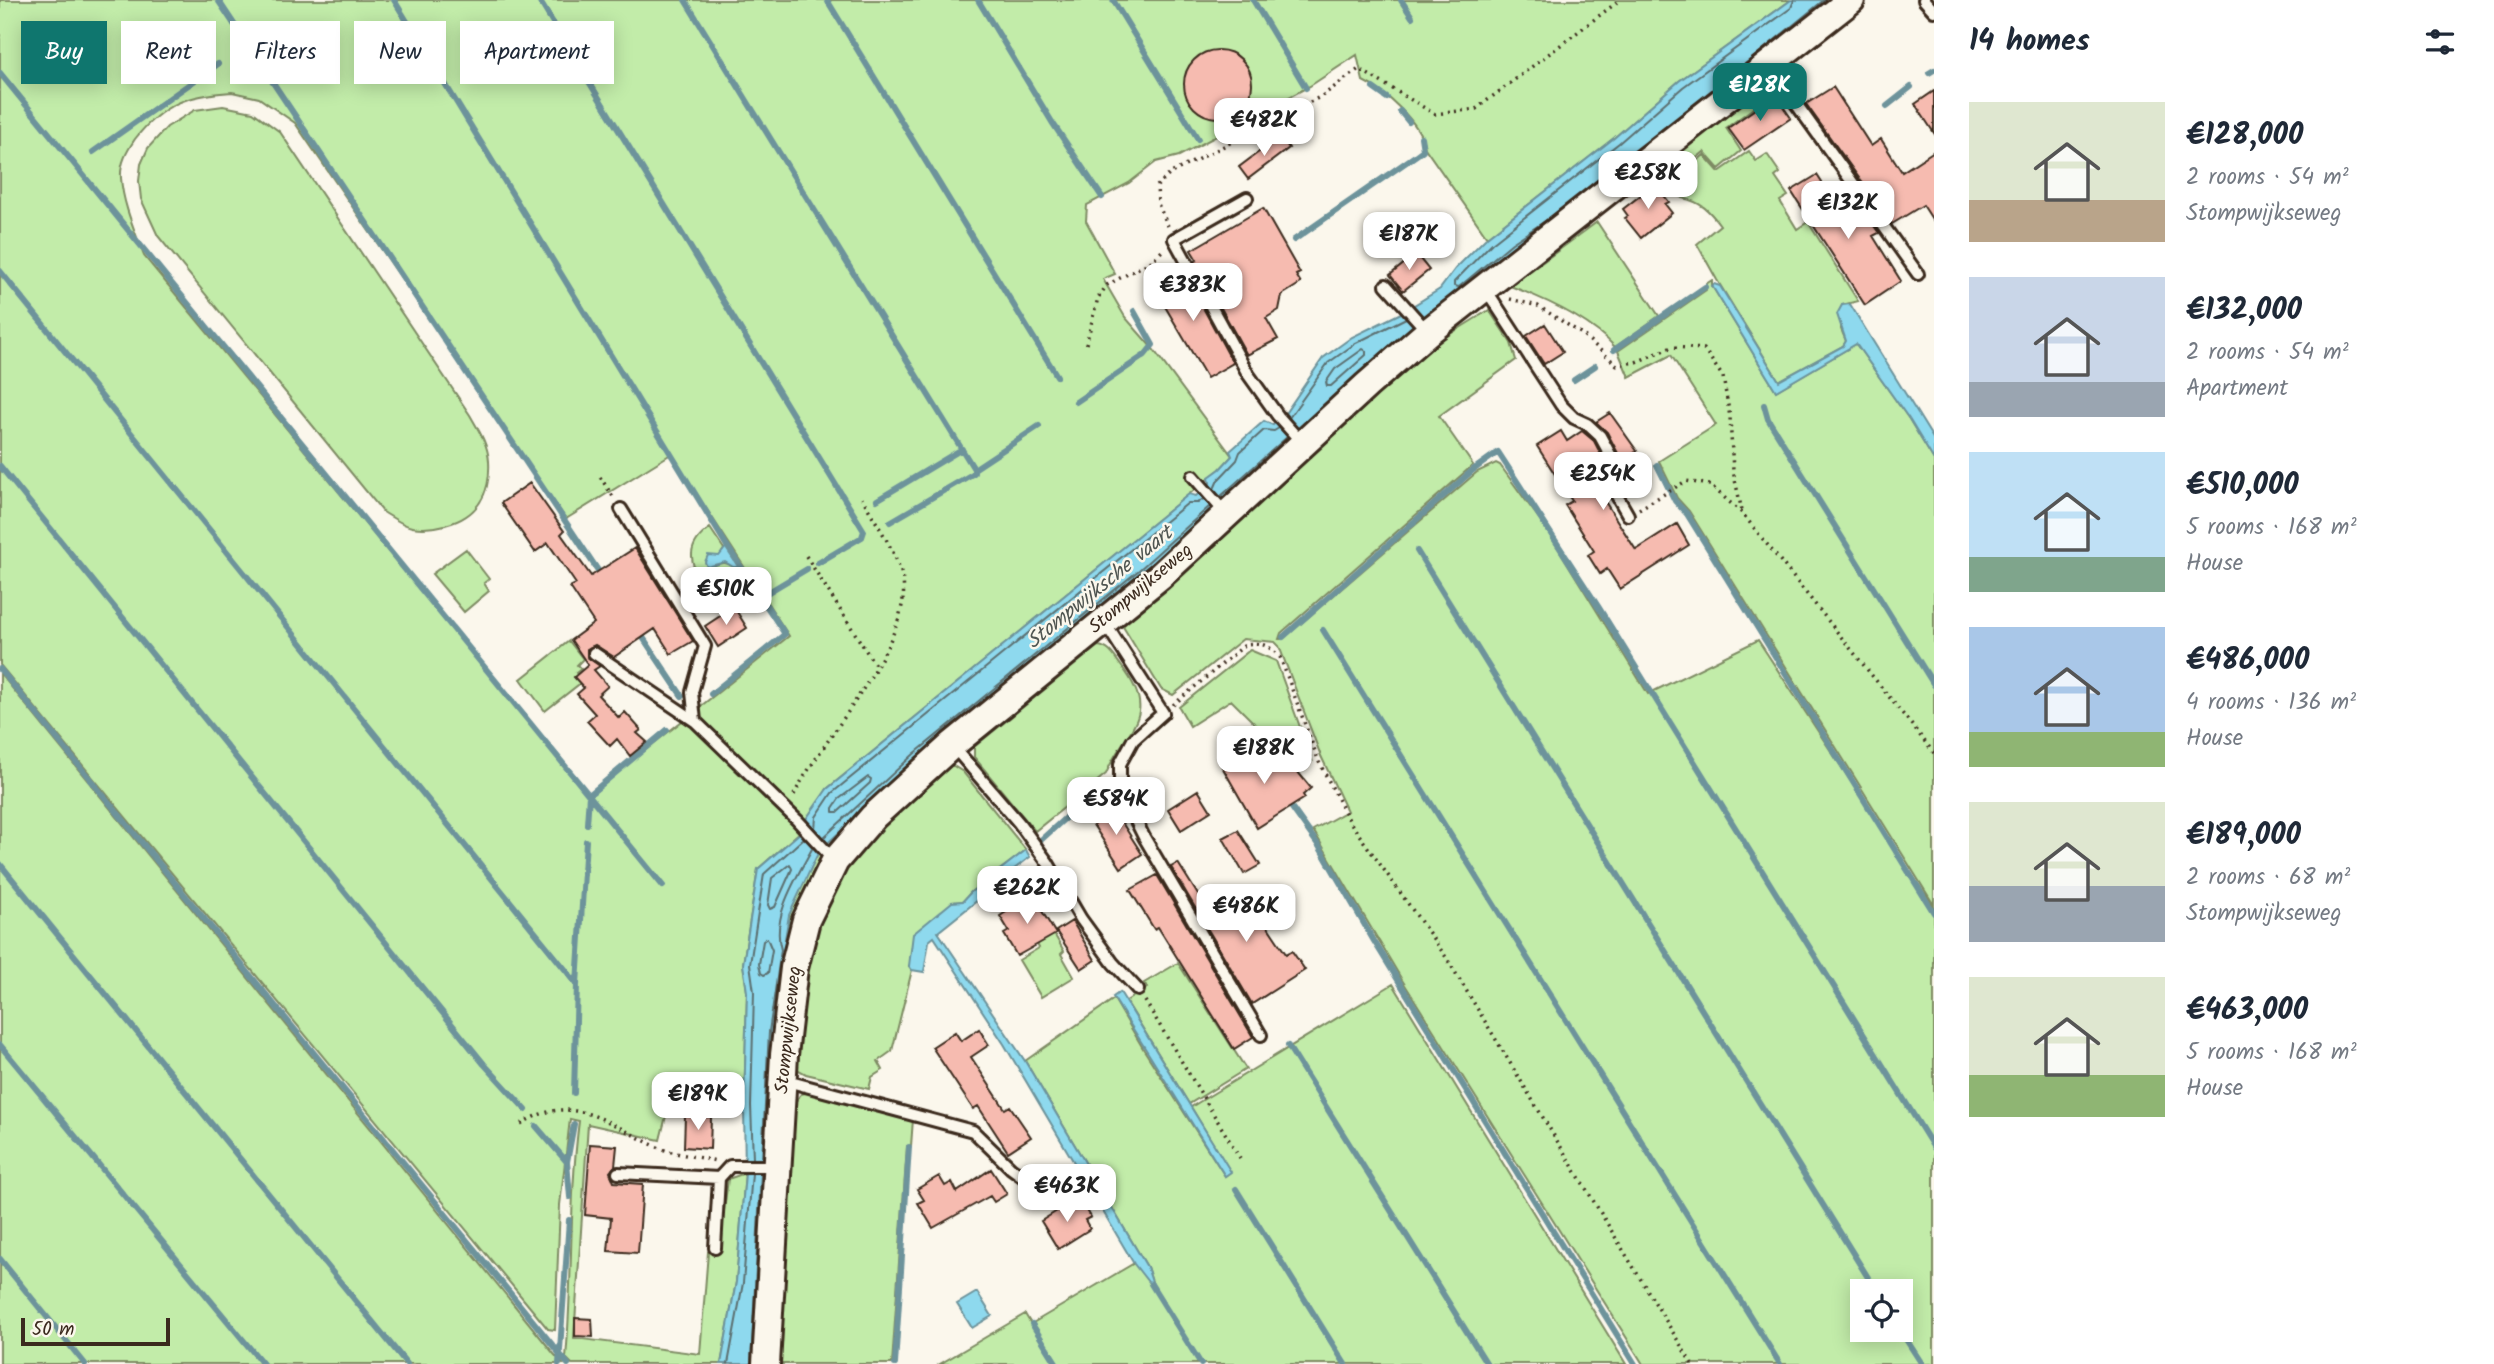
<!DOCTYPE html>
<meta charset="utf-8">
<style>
body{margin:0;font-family:Kalam,sans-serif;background:#f6f6f7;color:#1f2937;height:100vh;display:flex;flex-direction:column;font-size:26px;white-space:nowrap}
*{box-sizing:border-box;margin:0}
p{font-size:23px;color:#747a83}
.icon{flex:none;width:38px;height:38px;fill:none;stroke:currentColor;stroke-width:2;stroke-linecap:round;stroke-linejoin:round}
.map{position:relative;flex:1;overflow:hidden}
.drawer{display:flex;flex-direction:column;background:#fff;width:560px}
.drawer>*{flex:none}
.top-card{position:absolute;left:21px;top:21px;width:665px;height:63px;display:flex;gap:14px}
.controls{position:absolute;left:1850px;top:1279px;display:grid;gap:14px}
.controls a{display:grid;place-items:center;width:63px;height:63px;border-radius:0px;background:#fff;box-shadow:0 4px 18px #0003;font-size:35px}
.scale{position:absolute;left:21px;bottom:18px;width:149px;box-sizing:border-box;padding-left:7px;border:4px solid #3b2a1e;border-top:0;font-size:19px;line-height:24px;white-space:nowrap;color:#3b2a1e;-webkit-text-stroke:5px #fbf7ec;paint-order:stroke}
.price{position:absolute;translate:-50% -60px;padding:0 16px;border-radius:14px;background:#fff;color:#222;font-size:23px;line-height:46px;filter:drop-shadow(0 2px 4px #0008)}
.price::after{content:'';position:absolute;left:50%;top:42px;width:21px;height:16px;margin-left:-10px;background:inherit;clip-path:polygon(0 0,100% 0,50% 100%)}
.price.current{background:#0f766e;color:#fff}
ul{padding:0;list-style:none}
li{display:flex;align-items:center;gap:21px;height:175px;padding:0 35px}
li span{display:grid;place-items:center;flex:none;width:196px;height:140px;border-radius:0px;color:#555}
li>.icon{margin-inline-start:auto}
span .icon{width:84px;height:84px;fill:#fffc;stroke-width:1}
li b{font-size:30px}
h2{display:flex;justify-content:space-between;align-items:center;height:84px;padding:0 35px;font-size:30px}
.pill{padding:0 24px;border-radius:0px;background:#fff;box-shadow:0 4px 18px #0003;font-size:24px;line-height:63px}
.pill.current{background:#0f766e;color:#fff}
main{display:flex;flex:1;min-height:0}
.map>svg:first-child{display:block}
.green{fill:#c2eca9;stroke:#7e8b64;stroke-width:2;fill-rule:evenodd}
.water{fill:#8ed9ee;stroke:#6d939b;stroke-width:2}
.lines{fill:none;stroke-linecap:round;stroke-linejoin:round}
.shore{stroke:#5c7071;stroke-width:2}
.stream{stroke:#6d939b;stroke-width:6}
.building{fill:#f6bbb0;stroke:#3b2a1e;stroke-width:2}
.service-casing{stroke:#3b2a1e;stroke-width:16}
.tertiary-casing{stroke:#3b2a1e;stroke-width:32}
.path{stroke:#3b2a1e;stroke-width:3.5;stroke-dasharray:2 5;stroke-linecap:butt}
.service{stroke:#fbf7ec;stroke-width:10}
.tertiary{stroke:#fbf7ec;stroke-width:26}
.labels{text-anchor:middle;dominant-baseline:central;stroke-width:5;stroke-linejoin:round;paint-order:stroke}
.street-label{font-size:19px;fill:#3b2a1e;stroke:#fbf7ec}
.water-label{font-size:21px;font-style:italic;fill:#505652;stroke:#fbf7ec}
</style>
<main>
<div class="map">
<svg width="1934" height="1364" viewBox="0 0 1934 1364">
<rect width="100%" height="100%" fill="#fbf7ec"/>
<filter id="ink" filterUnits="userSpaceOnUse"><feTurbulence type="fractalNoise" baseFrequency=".0143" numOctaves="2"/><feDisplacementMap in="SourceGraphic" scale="14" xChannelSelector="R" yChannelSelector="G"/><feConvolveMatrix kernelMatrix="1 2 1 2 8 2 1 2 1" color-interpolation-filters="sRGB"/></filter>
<g filter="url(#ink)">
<path class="green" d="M0,0H1791L1679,81L1614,138L1487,237L1425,148C1421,123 1386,92 1363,81L1357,55L1310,86L1179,156L1156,162L1129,183L1087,205L1086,221L1115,274L1103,279L1125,317L1153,349L1232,456L1220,469L827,789L810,823L758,869L743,964L747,991L744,1107L712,1104L710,1115L667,1112L660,1140L588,1124L574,1338L700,1354L708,1252L719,1251L728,1179L745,1173L736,1282L721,1364H572L566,1358C573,1279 569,1199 579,1121L570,1119L560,1205L555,1330L548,1329L0,665ZM232,92L259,98L295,123L566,519L671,454L789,636L589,795L144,256C135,231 123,205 121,178C120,163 127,151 135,139C163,103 188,95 232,92Z
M1759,86H1775L1778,90L1726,128L1741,151L1719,169L1704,152L1669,181L1663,173V162Z
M223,106L253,112L280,132L470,415C478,429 488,444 489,461C491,494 477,517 445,525C434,528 423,529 412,527C402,525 392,517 383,512L158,236L141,199L139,181L141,164L148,148L167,127L195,110Z
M1749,151L1756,161L1767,154L1780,173L1775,177L1788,196L1780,201L1797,229L1808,222L1858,301L1842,305L1841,329L1846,341L1843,346L1779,381L1717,280L1697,244L1720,225C1709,210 1701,202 1682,198L1672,183L1704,155L1719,172Z
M1597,222L1659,316L1615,347C1589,319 1545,299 1510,286Z
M1712,280V286L1776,391L1856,344L1909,419L1934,460V905L1689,511L1677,498L1659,461L1716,425L1671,355L1629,377L1618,351L1706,290V284Z
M1489,310L1511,343L1516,360L1439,416L1473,465L1281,633L1279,639H1283L1477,472L1496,463L1500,465L1545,527L1648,694L1758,640L1934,908V1364H1643L1402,980L1313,830L1347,811L1321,756L1279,646L1275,642L1243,639L1173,695L1161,689L1122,625L1392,381L1439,341ZM1862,1292H1900V1330H1862Z
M710,528L724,549L715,565C733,556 743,578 752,591L733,599L707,600C699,572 676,552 710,528Z
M466,549L489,579L484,583L489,591L464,612L432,574Z
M569,641L583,659L577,665L581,669L576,673L583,681L545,711L521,679Z
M1098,646C1110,647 1115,658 1122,667C1161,718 1125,727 1106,774L1035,831L974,757V747Z
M1250,650L1276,661L1312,760L1261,730L1231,700L1190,726L1179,707Z
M0,673L554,1354L563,1364H0Z
M952,765L963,772L1026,850L971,892L963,901L952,902L909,966L912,970L892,1051L878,1061L883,1070L872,1077L869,1089L806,1074L795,1068C803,980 809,904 872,836C896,809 925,788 952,765Z
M819,851L821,861L788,949C778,917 805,879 819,851Z
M1047,922L1064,951L1061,954L1074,977L1041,997L1019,960L1039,948L1031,933Z
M1178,963L1246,1069L1189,1104L1126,1001L1147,988L1144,983Z
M1393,984L1626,1364H940L1025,1314L1031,1324L1136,1262L1155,1291L1147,1267L1025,1061L1114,999L1144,1050L1225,1176L1230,1172L1191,1107Z
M809,1092L913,1119L911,1146H907L892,1364H779L791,1108L801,1094Z"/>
<path class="water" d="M1791,0H1835L1143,575L919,759L819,851L789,915L785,939L788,949L757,1364H721L736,1282L745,1173L744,1107L747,992L743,964L758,869L810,824L806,819L827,789L1189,494L1196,496L1210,483L1209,477L1220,469L1232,456L1230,451L1264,421L1273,425L1286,412L1323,358L1352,337L1401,313L1440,289L1455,269L1487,237L1614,138L1679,81Z
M1714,284L1720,286L1779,381L1843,346L1846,341L1837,314L1842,305L1850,304L1934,440V460L1909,419L1856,344L1776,391L1712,286Z
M727,546L743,567H733L725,562L707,567L705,562L708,555L719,556Z
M1026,850L1030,857L1000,880L992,889L997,895L978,900L938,932L1025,1061L1147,1267L1155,1291L1134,1264L1004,1044L934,937L929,941L924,972L912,970L909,966L913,934L952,902L963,901L971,892Z
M1120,992L1231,1172L1225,1176L1113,997Z
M977,1292L992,1316L972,1328L957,1304Z"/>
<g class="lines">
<path class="shore" d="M1749,61L1824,0
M1548,219L1512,243L1459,287L1454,286V282L1492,243L1619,143L1683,87L1791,8L1794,0
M1363,349L1366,351V355L1331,386H1327L1326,382L1335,369Z
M1289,418L1328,363L1356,343L1406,318
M1214,489L1218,480L1237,460L1240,452L1264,430L1274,431L1279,428
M1220,497L1287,437
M868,777L871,779L870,783L838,812H833V808L839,799Z
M815,829L816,817L832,793L1188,503H1198L1203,499
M823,838L914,754L1139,570L1210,506
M790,864L792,869L775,907L770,909L768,905L772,878Z
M767,938L772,950L768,973L764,975L761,973L759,964L763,941Z
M753,1159L751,1106L754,992L750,964L764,874L804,838
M762,1159L769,1032L781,950C771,915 797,877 813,847
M728,1364L743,1283L752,1173
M751,1364L761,1173"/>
<path class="stream" d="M218,0L603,578
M394,0L727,546L785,634L711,694
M539,0L864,531L862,537L818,563
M685,0L974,469L1039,426
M827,0L1057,376
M978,0L1052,122L1102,197
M1113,0L1198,139
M1253,0L1306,88
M1401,0L1412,17
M0,73L663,886
M1929,73L1934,70
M1373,88L1387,98
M1887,106L1911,87
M1400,111L1409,122
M93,152L218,64
M1294,240L1415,156L1423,150L1421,137
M0,271L577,984
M1614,350L1705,287
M1574,380L1595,366
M1076,402L1145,355L1153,345L1134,311
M1764,405L1768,419L1934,685
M1657,465L1669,489
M0,466L484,1064L526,1110
M1671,493L1675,501L1687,514L1934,913
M877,500L962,449
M890,522L974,473V469
M1417,551L1877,1292
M762,596L807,569
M638,630L682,696
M1323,630L1780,1364
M1283,637L1473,470L1498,452L1599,608L1934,1148
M0,669L568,1364
M1292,808L1319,846L1374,941L1635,1364
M587,824L589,795L667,730
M1042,839L1074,810
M0,864L407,1364
M0,1045L263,1364
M1288,1046L1487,1364
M574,1093L577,984L586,841
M536,1126L567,1162
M1236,1189L1345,1364
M570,1197L567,1162L574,1124
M0,1259L85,1364
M1151,1284L1201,1364
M1032,1324L1057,1364
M1900,1330L1922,1364
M559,1364L569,1220
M895,1364L909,1147"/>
</g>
<path class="building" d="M1184 84a34 34 0 1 1 68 0a34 34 0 1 1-68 0Z
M1833,87L1871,146L1881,139L1902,172L1934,151V222L1923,205L1892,224L1806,104Z
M1934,91V133L1915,104Z
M1775,95L1791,118L1744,150L1728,128Z
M1280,136L1289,148L1248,179L1239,167Z
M1817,175L1846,220L1862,209L1879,233L1873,236L1901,281L1865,305L1791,191Z
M1655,184L1669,202L1665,204L1672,213L1641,238L1625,218L1628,216L1623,209Z
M1263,208L1300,273L1296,275L1301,283L1282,295L1279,310L1266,318L1278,339L1247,355L1195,261L1197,260L1191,250Z
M1416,254L1429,270L1403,291L1390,275Z
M1182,269L1233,363L1207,378L1153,286Z
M1545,324L1563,352L1544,364L1526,336Z
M1610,413L1637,451L1622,461L1607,432L1596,422Z
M1561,431L1567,441L1582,431L1594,441L1611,474L1595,486L1636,550L1677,524L1689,545L1620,589L1607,569L1600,574L1588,555L1594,551L1565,505L1572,501L1537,446Z
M530,483L564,531L561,534L591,576L635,548L693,641L671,654L655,629L614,657L595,645L587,649V657L600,666L594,670L608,686L598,695L619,718L625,712L641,730L637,733L647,742L630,756L617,739L610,746L587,721L595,714L577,694L584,688L574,677L588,665L571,640L594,623L570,587L576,584L548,543L535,552L501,503Z
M734,607L747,628L718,647L705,626Z
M1247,747L1259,767L1272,756L1285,772L1293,766L1311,788L1303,795L1305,798L1257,828L1220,763Z
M1198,790L1211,811L1181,830L1168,809Z
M1112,807L1142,854L1121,868L1090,820Z
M1238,830L1260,865L1244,874L1223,838Z
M1178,863L1212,917L1246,894L1286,954L1292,951L1305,970L1252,1004L1171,867Z
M1157,875L1253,1037L1234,1049L1158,927L1154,929L1130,890Z
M1032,895L1056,934L1017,956L1004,934L1009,931L1000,916Z
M1072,921L1095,960L1081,969L1056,931Z
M979,1029L989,1045L971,1057L1005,1109L1010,1106L1031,1137L1008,1152L978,1106L973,1109L932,1047L955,1032L961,1041Z
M685,1116L711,1117L710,1149L684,1147Z
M590,1144L617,1146L615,1166L610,1172L614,1182L643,1184L638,1253L608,1251L611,1218L585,1215Z
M991,1169L1007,1194L994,1202L990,1196L933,1228L918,1203L924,1200L917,1189L939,1176L945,1186L952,1182L957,1192Z
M1081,1200L1091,1217L1085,1220L1090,1229L1058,1249L1041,1221L1073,1201L1075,1204Z
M575,1318L592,1319L593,1337L575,1336Z"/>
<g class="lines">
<g class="service-casing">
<path id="service" d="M1924,0L1934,11
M1769,66L1918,274
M1247,198L1174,239L1248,374L1278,416L1303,444
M1386,285L1428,332
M1485,288L1561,405L1574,418L1587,424L1600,436L1619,471L1616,494L1628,515
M1193,476L1227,515
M621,509L705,646L692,692L695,721
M1105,623L1163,713L1133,740L1120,764V789L1144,837L1261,1035
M594,653L695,721L797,820L835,861
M952,745L1019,823L1048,863L1081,919L1113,963L1138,990
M783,1080L973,1131L1011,1168L1055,1200
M618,1173L719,1178L730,1166H778
M715,1248L719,1178"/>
</g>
<g class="tertiary-casing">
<path id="tertiary" d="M766,1364L784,1055L794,968L806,920L835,861L873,817L952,745L1160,576L1367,385L1428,332L1851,0"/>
</g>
<path class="path" d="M1168,226L1158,204L1157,186L1171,173L1322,96L1359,69L1435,114L1476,109L1620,0
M1510,299L1538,306L1582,334L1617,365L1636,362L1672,347L1704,349L1723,377L1730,417L1733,471L1742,511
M1086,344L1098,298L1107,285L1152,261L1164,249
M600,477L614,498
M1639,509L1686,481L1710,485L1742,513L1934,753
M806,556L877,668
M1173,705L1246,644C1263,642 1269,646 1280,657L1319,762L1350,822L1446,957L1692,1364
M794,795C821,739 924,631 900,569C891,544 875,521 862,498
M1145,1001L1240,1158
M521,1124C575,1089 613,1128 662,1149C679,1155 699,1157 716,1161"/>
<use href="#service" class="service"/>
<use href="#tertiary" class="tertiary"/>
</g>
</g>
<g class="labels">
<g class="street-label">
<text transform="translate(1141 589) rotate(-40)">Stompwijkseweg</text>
<text transform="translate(789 1030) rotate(-84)">Stompwijkseweg</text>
</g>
<g class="water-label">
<text transform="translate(1100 588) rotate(-39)">Stompwijksche vaart</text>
</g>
</g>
</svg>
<div class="controls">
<a><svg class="icon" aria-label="locate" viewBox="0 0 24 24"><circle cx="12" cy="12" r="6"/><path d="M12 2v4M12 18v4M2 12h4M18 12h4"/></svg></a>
</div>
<div class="scale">50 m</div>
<b class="price current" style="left:1760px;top:123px">€128K</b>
<b class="price" style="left:1264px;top:158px">€482K</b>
<b class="price" style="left:1648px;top:211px">€258K</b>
<b class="price" style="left:1848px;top:241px">€132K</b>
<b class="price" style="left:1409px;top:272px">€187K</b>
<b class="price" style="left:1193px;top:323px">€383K</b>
<b class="price" style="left:1603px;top:512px">€254K</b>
<b class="price" style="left:726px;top:627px">€510K</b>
<b class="price" style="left:1264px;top:786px">€188K</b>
<b class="price" style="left:1116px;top:837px">€584K</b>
<b class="price" style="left:1027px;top:926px">€262K</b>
<b class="price" style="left:1246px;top:944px">€486K</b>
<b class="price" style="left:698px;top:1132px">€189K</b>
<b class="price" style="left:1067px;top:1224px">€463K</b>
<div class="top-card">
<a class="pill current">Buy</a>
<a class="pill">Rent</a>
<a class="pill">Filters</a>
<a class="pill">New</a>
<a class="pill">Apartment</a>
</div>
</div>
<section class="drawer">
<h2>14 homes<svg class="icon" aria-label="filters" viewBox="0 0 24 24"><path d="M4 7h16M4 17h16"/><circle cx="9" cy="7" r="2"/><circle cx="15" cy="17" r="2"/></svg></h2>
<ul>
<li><span style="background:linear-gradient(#dfe7d0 70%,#b9a48a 0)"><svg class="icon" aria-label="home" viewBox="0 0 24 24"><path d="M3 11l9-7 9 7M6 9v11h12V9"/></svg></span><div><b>€128,000</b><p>2 rooms · 54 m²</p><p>Stompwijkseweg</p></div></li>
<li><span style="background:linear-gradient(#c9d6e8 75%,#9aa5b1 0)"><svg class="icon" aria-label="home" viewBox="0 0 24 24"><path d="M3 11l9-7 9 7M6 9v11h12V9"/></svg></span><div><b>€132,000</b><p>2 rooms · 54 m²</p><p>Apartment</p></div></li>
<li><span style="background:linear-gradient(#bfe0f5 75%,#7fa58c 0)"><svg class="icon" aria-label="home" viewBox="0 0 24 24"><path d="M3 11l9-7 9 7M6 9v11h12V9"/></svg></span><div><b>€510,000</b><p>5 rooms · 168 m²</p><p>House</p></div></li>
<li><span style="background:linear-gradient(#a9c7e8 75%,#8fb573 0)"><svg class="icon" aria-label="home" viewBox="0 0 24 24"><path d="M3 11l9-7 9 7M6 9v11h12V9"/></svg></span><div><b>€486,000</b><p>4 rooms · 136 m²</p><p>House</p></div></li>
<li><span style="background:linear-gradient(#dfe7d0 60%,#9aa5b1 0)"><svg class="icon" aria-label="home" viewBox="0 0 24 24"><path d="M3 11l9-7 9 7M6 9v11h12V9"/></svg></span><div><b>€189,000</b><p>2 rooms · 68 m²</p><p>Stompwijkseweg</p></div></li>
<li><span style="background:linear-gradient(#dfe7d0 70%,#8fb573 0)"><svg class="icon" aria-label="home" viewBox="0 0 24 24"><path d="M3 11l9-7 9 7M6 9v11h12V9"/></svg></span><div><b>€463,000</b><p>5 rooms · 168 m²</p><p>House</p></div></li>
</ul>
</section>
</main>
